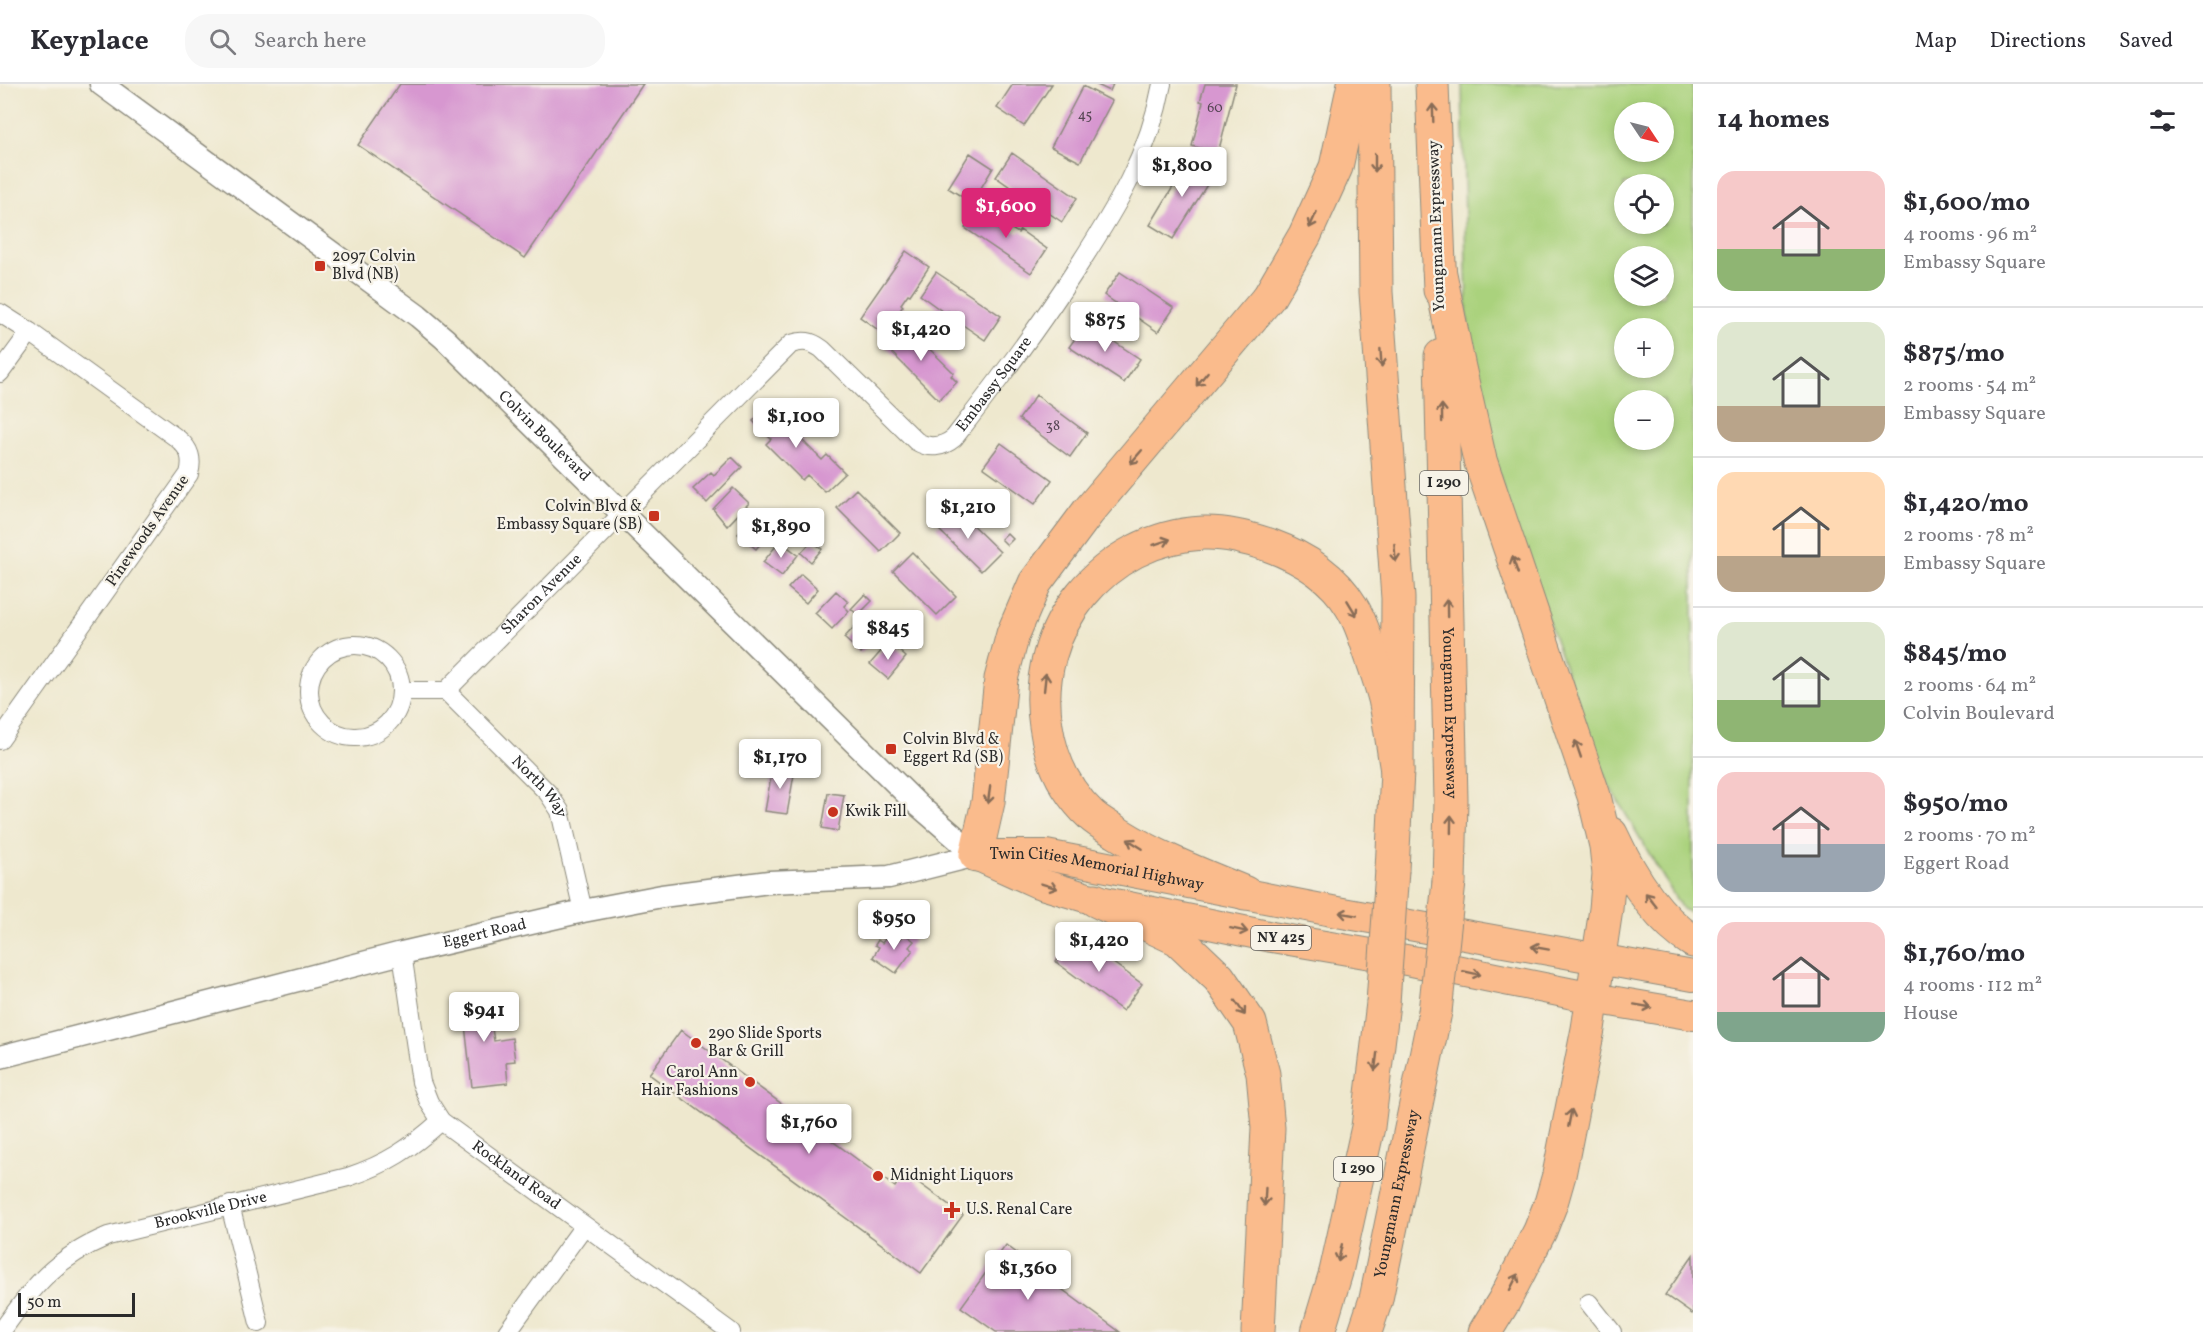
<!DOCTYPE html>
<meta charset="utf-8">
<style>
body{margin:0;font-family:Vollkorn,serif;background:#f7f7f7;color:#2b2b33;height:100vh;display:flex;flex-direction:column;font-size:22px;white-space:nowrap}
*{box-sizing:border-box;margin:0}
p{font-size:20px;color:#7c7c81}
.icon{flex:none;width:33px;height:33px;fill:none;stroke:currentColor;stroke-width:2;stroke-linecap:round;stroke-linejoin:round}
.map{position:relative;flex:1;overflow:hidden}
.side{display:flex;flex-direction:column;background:#fff;width:510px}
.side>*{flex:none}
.needle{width:39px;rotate:125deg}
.tools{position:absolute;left:1614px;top:18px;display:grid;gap:12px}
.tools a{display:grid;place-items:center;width:60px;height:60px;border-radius:50%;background:#fff;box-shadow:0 3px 9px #0003;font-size:30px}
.scale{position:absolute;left:18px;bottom:15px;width:117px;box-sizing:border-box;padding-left:6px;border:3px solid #2b2b2b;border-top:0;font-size:16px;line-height:21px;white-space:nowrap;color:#2b2b2b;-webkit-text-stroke:4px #f7f3e8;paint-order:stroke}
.price{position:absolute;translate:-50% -51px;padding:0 14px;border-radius:6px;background:#fff;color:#222;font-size:20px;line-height:39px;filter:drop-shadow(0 2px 3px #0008)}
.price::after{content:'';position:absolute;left:50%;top:36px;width:18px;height:14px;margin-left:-9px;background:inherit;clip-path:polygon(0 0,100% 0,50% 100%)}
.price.on{background:#db2777;color:#fff}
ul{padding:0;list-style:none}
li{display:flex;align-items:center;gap:18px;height:150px;padding:0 24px}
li+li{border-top:2px solid #e1e1e2}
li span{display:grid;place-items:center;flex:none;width:168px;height:120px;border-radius:18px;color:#555}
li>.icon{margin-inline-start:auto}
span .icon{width:72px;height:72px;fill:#fffc;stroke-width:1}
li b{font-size:26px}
h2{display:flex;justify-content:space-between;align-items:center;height:72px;padding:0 24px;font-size:26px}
header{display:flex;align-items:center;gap:36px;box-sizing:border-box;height:84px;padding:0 30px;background:#fff;border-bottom:2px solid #e1e1e2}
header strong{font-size:28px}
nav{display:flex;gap:33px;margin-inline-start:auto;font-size:21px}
.search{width:420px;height:54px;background:#f7f7f7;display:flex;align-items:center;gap:15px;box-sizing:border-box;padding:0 21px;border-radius:24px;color:#7c7c81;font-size:22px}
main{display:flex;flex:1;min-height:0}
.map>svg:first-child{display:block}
.green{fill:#aad27d;stroke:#6a7e54;stroke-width:1.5;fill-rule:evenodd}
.building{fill:#d797d0}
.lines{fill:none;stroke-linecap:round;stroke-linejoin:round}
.minor-casing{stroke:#8c8a7c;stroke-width:20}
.tertiary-casing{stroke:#8c8a7c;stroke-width:25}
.primary-casing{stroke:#8c8a7c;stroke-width:32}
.motorway-casing{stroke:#8c8a7c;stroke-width:35}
.minor{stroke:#fff;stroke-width:18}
.tertiary{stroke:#fff;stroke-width:22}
.primary{stroke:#fabb8c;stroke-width:30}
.motorway{stroke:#fabb8c;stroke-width:33}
.motorway-bridge-casing{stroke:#8c8a7c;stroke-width:35;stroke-linecap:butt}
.motorway-bridge{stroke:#fabb8c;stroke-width:33}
.oneway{stroke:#886c57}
.poi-dot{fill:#c8321e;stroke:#f7f3e8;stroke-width:2}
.labels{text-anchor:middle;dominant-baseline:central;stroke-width:4.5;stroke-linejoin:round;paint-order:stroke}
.number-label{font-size:14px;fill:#564654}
.shield{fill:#f7f3e8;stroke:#686764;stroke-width:1.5}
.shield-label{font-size:15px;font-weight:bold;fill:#2b2b2b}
.street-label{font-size:16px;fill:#2b2b2b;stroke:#f7f3e8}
.poi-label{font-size:16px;fill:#2b2b2b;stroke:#f7f3e8;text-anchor:start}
</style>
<header>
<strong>Keyplace</strong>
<div class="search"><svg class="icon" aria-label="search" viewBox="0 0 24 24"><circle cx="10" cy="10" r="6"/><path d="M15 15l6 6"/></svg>Search here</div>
<nav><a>Map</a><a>Directions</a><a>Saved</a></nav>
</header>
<main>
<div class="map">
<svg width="1693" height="1248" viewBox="0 0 1693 1248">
<rect width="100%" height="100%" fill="#f7f3e8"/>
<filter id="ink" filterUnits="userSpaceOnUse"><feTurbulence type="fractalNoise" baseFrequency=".0167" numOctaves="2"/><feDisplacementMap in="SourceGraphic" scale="12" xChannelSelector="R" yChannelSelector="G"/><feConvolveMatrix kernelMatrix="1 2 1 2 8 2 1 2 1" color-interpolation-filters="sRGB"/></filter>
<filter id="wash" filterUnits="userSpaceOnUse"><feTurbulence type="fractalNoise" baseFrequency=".008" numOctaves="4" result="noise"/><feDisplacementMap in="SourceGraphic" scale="24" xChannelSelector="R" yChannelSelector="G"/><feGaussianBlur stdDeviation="1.35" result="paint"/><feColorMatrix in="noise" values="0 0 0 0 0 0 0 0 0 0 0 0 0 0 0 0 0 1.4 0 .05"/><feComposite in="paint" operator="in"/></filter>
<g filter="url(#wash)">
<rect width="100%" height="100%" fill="#eee8ce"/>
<path class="green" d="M1462,0H1693V830L1682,825L1609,702L1599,680L1507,420L1472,290L1467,226ZM1624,28H1664V68H1624ZM1624,100H1664V140H1624ZM1624,172H1664V212H1624ZM1624,244H1664V284H1624ZM1624,316H1664V356H1624Z"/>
<g id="blocks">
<path class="building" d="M400,0H643L525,174L358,61Z
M1013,0H1052L1024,42L997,24Z
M1095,0H1113L1110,7Z
M1205,0H1236L1218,69L1192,62L1203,18L1200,17Z
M1083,2L1112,17L1080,78L1051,63Z
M970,69L993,84L972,119L948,104Z
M1012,69L1077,114L1062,138L1034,119L1036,117L1024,109L1023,112L996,93Z
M1191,73L1215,88L1173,155L1150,141Z
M981,121L1009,139L1007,142L1018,149L1020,146L1047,165L1031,189L965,144Z
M906,167L929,183L910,211L908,210L901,220L903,222L884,250L860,233Z
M936,188L1001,232L985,256L957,237L959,235L948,227L946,230L920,211Z
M1120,188L1174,224L1158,248L1104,211Z
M1086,239L1140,275L1124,299L1069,263Z
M901,242L906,247L908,244L954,289L951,292L957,298L939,316L883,260Z
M1036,311L1087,349L1070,373L1019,335Z
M773,317L792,336L787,341L822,376L827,371L845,389L825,408L807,391L802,396L766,360L771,355L753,337Z
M1001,359L1052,396L1035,420L983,383Z
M732,373L742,383L707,419L693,405L711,388L714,391Z
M733,404L749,419L727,442L713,425Z
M856,405L900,449L881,468L837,424Z
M955,424L1000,468L981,487L936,443Z
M751,436L768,451L756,465L738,450Z
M1007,449L1013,455L1007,461L1001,455Z
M780,457L798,471L782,492L763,478Z
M812,457L822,465L811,478L801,469Z
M912,468L956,512L937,531L893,487Z
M801,490L818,505L806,519L788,504Z
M836,507L848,518L844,522L849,527L832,545L815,529Z
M865,510L872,517L858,531L851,525Z
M866,530L876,538L868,547L875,553L861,569L844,554Z
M887,532L899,543L886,557L874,546Z
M889,558L906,573L888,595L870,580Z
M773,681L795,685L787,730L765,727Z
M828,709L844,711L838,747L822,744Z
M890,849L899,856L904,849L914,857L909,863L913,866L896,889L873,873L879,863L875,861L878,856L882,859Z
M1075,851L1142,900L1123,927L1056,878Z
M485,911L487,924L497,922L498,937L491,938L494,957L512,954L515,977L506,978L508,999L472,1003L465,941L457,942L455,929L462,928L460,915Z
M681,946L895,1103L905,1089L963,1131L921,1189L649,990Z
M1006,1161L1060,1201L1059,1203L1120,1248H996L961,1223Z
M1693,1171V1228L1692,1230L1665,1211Z"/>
</g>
</g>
<g filter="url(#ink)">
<use href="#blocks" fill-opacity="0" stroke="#8c8a7c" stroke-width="1.5"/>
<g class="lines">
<g class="minor-casing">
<g id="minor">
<path d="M0,229L30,248L178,355C190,365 193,375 189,390L0,656"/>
<path d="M0,289L30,248"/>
<circle cx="355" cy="607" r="46"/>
<path d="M401,607H446"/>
<path id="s1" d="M446,607L791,260C803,256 811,257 822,265L916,357C929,365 942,364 954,354C997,299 1039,243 1077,184C1116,124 1149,71 1162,0"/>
<path id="s2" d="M446,607L548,709L560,727L583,827"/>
<path id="s3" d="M402,869L421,998L429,1018L441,1037L731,1248"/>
<path d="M230,1121L259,1239"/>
<path d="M1589,1219L1612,1248"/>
<path id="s4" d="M1,1248C34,1201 54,1175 108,1152L348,1093C387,1080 411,1064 441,1037"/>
<path d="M507,1248L584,1142"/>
</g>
</g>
<g class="tertiary-casing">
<g id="tertiary">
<path id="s5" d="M101,0L418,232L445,255L918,721L976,771"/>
<path id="s6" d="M0,973L402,869L583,827L662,812L769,798L889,793L976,771"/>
</g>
</g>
<g class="primary-casing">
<g id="primary">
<path d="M976,771L1038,799L1095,816L1272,853L1412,877L1593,914L1693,931"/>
<path id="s7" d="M988,771H1046L1337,828L1693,892"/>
</g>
</g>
<g class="motorway-casing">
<g id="motorway">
<path d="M1374,0L1376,208L1398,514L1397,687L1392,786"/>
<path d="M1432,0L1440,206"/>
<path d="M1439,185L1459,284L1480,376L1594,712L1606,762L1609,790L1606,825L1588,945L1559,1091L1551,1119L1540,1147L1504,1217L1485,1248"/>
<path id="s8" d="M1441,272L1451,716L1449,798"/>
<path d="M1611,750C1629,789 1655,834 1693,857"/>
<path d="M976,771L988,718L1001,595L1013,550L1035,499L1088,428L1269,213L1305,151L1336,83L1354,0"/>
<path d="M1245,809C1202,791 1159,775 1119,750C1110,744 1100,739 1092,732C1066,708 1051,676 1046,642C1030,544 1104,454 1203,449C1225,448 1248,454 1269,461C1302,473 1333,492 1351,522C1360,536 1365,552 1370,568C1375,583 1381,599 1385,615C1390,639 1393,663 1397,687"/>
<path d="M1095,816L1178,855L1219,894L1250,939L1263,990L1268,1044L1258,1248"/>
<path d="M1318,1248L1336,1188L1368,1043L1383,919"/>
<path id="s9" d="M1365,1248L1376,1215L1435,928"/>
</g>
</g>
<use href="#minor" class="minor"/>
<use href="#tertiary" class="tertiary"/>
<use href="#primary" class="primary"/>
<use href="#motorway" class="motorway"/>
<g class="motorway-bridge-casing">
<path id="motorway-bridge" d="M1383,919L1392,786
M1435,928L1449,798"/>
</g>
<use href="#motorway-bridge" class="motorway-bridge"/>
</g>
<defs><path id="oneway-shaft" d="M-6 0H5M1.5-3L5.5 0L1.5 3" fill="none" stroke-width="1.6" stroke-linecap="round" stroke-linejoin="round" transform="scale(1.5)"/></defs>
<g class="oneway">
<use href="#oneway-shaft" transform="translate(1433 29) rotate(-92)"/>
<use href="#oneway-shaft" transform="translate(1375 79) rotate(90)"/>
<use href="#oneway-shaft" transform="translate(1313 136) rotate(114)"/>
<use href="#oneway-shaft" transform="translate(1381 274) rotate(86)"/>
<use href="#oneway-shaft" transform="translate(1202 295) rotate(129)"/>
<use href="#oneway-shaft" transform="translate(1442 329) rotate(-91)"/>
<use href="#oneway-shaft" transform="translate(1136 373) rotate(131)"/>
<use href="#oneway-shaft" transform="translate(1162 458) rotate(-19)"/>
<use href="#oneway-shaft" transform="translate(1395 469) rotate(86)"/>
<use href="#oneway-shaft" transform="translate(1515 481) rotate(-109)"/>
<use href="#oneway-shaft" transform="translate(1352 524) rotate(59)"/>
<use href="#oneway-shaft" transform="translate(1447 524) rotate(-91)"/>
<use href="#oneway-shaft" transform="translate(1045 598) rotate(-84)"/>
<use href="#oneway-shaft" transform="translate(1578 665) rotate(-109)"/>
<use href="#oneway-shaft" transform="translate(989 711) rotate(98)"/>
<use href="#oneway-shaft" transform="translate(1451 740) rotate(-89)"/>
<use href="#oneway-shaft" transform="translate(1135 760) rotate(-148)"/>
<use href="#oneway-shaft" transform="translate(1049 802) rotate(17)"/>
<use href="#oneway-shaft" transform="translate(1651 816) rotate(-128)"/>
<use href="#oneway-shaft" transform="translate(1348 830) rotate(-170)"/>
<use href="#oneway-shaft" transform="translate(1239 846) rotate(12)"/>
<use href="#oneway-shaft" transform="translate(1540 864) rotate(-170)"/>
<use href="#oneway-shaft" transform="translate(1472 889) rotate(12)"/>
<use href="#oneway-shaft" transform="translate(1643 922) rotate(10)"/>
<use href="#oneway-shaft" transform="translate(1240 924) rotate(55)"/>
<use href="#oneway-shaft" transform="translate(1376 978) rotate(97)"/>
<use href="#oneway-shaft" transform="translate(1570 1034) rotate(-79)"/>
<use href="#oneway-shaft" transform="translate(1265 1113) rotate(93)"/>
<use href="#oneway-shaft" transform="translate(1340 1169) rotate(102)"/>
<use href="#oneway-shaft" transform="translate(1514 1198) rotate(-63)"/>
</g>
</g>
<g class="poi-dot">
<rect x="314" y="176" width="12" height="12" rx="3"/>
<rect x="648" y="426" width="12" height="12" rx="3"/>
<rect x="885" y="659" width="12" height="12" rx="3"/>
<circle cx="833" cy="728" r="6"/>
<circle cx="696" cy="959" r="6"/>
<circle cx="750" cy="998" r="6"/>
<circle cx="878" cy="1092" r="6"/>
<path d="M949 1117h6v6h6v6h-6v6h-6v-6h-6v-6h6z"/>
</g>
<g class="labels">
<g class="number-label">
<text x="1215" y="24">60</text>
<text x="1085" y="31">45</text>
<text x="1053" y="342">38</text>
</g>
<g class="shield">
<rect x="1420" y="387" width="48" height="24" rx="4.5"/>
<rect x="1251" y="842" width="60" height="24" rx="4.5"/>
<rect x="1334" y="1073" width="48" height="24" rx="4.5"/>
</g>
<g class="shield-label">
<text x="1444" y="399">I 290</text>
<text x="1281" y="854">NY 425</text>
<text x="1358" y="1085">I 290</text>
</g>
<g class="street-label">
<text transform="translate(1437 142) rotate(-92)">Youngmann Expressway</text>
<text stroke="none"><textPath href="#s1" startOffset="762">Embassy Square</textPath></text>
<text stroke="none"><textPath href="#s5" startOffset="567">Colvin Boulevard</textPath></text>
<text transform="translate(148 447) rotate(-55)">Pinewoods Avenue</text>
<text stroke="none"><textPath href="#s1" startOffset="136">Sharon Avenue</textPath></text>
<text stroke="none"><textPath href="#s8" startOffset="357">Youngmann Expressway</textPath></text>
<text stroke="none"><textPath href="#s2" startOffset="134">North Way</textPath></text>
<text stroke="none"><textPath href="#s7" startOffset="110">Twin Cities Memorial Highway</textPath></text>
<text stroke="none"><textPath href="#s6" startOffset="500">Eggert Road</textPath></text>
<text stroke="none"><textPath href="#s3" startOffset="267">Rockland Road</textPath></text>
<text stroke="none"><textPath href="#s9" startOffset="142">Youngmann Expressway</textPath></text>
<text stroke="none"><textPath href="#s4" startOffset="252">Brookville Drive</textPath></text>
</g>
<g class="poi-label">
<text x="332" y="173">2097 Colvin<tspan x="332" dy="18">Blvd (NB)</tspan></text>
<text x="642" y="423" text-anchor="end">Colvin Blvd &amp;<tspan x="642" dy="18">Embassy Square (SB)</tspan></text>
<text x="903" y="656">Colvin Blvd &amp;<tspan x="903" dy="18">Eggert Rd (SB)</tspan></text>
<text x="845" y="728">Kwik Fill</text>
<text x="708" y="950">290 Slide Sports<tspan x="708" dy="18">Bar &amp; Grill</tspan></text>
<text x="738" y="989" text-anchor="end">Carol Ann<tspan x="738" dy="18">Hair Fashions</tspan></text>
<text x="890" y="1092">Midnight Liquors</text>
<text x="966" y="1126">U.S. Renal Care</text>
</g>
</g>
</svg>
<div class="tools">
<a><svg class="needle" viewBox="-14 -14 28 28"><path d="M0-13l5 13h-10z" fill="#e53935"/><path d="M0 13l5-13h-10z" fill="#7c7c81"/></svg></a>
<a><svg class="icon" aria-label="locate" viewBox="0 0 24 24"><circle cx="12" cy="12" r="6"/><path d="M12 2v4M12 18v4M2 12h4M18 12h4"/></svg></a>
<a><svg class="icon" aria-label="layers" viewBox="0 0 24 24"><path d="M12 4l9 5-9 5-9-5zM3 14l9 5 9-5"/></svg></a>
<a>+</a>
<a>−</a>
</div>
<div class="scale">50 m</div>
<b class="price" style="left:1182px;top:114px">$1,800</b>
<b class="price on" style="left:1006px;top:155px">$1,600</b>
<b class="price" style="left:1105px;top:269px">$875</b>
<b class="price" style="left:921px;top:278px">$1,420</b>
<b class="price" style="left:796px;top:365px">$1,100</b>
<b class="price" style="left:968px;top:456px">$1,210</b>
<b class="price" style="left:781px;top:475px">$1,890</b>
<b class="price" style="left:888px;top:577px">$845</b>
<b class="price" style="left:780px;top:706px">$1,170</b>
<b class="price" style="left:894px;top:867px">$950</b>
<b class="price" style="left:1099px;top:889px">$1,420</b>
<b class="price" style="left:484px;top:959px">$941</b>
<b class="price" style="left:809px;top:1071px">$1,760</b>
<b class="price" style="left:1028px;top:1217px">$1,360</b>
</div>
<section class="side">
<h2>14 homes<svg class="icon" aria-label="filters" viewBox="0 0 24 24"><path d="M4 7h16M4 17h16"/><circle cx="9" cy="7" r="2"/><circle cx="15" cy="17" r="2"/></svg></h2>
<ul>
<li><span style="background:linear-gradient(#f6c9c9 65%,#8fb573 0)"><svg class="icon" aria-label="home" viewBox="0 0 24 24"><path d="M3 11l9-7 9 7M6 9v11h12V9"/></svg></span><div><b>$1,600/mo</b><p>4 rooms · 96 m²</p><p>Embassy Square</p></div></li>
<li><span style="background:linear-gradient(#dfe7d0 70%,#b9a48a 0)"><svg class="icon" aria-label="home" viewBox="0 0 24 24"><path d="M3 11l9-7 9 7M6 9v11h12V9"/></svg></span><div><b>$875/mo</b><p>2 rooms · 54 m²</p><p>Embassy Square</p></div></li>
<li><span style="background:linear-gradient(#ffd9b3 70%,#b9a48a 0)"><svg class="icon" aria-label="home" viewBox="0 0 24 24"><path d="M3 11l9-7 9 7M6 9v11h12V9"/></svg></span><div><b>$1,420/mo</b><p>2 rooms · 78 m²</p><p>Embassy Square</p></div></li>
<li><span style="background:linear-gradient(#dfe7d0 65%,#8fb573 0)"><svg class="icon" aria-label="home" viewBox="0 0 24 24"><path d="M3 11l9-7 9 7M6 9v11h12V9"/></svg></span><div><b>$845/mo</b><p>2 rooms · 64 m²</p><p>Colvin Boulevard</p></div></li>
<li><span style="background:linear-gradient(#f6c9c9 60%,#9aa5b1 0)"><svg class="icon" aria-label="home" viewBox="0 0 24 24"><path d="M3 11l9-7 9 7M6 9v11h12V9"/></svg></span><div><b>$950/mo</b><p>2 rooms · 70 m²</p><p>Eggert Road</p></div></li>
<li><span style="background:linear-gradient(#f6c9c9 75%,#7fa58c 0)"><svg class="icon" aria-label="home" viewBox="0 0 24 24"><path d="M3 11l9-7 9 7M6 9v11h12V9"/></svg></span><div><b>$1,760/mo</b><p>4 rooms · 112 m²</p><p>House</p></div></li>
</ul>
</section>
</main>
